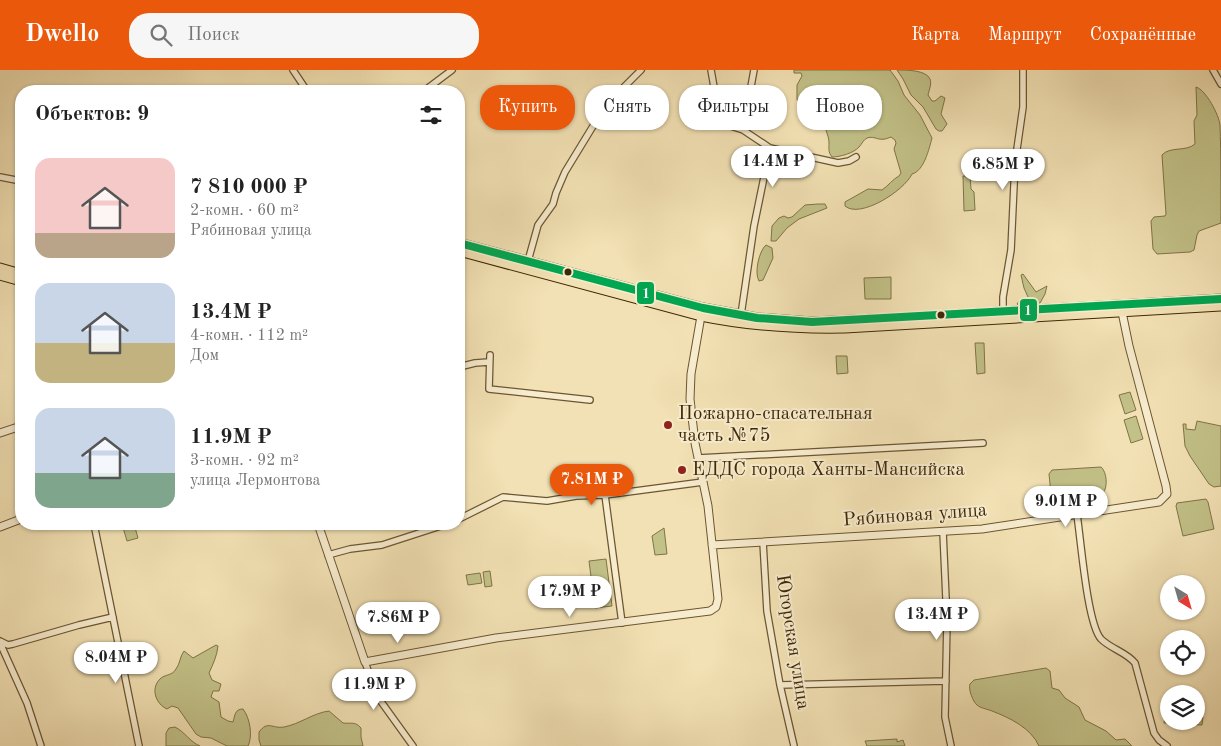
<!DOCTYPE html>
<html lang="ru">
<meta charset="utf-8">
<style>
body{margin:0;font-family:"Old Standard TT",serif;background:#f6f6f6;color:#222;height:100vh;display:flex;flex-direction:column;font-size:19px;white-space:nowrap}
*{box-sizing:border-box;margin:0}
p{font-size:16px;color:#767676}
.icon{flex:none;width:28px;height:28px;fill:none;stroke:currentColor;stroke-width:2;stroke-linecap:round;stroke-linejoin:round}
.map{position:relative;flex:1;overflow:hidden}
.details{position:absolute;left:15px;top:15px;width:450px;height:445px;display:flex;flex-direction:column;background:#fff;border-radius:20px;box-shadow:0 1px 4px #0004}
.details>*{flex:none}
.guide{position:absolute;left:480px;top:15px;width:475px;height:45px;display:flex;gap:10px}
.needle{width:32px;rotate:143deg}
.buttons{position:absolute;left:1160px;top:505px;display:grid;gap:10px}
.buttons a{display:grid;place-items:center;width:45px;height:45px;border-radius:50%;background:#fff;box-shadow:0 1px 4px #0004;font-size:25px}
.price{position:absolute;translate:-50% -42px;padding:0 11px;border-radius:18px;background:#fff;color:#222;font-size:16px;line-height:32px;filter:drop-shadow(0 1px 2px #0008)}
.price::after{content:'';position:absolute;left:50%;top:30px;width:15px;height:11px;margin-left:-8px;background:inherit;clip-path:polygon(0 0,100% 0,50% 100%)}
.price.selected{background:#ea580c;color:#fff}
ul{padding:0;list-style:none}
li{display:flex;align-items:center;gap:15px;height:125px;padding:0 20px}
li span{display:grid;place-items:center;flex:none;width:140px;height:100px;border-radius:15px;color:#555}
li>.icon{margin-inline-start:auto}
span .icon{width:60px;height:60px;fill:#fffc;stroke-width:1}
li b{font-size:21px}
h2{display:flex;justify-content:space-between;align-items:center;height:60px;padding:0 20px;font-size:21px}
.tag{padding:0 18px;border-radius:20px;background:#fff;box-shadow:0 1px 4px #0004;font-size:18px;line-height:45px}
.tag.selected{background:#ea580c;color:#fff}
header{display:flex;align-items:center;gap:30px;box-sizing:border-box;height:70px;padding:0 25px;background:#ea580c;color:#fff}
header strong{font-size:24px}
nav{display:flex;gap:28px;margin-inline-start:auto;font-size:18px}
.search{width:350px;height:45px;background:#f6f6f6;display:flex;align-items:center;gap:12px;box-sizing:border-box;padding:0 18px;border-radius:20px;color:#767676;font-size:19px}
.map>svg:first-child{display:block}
.green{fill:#c2c188;stroke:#807447}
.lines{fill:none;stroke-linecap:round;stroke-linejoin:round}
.minor-casing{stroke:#6c5632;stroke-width:8}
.tertiary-casing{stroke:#6c5632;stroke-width:9}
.primary-casing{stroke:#3f2806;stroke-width:11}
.minor{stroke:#f7ecce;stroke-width:5.5}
.tertiary{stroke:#f7ecce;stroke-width:7}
.primary{stroke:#f2e1b4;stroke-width:9}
.bus-1-casing{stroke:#f7ecce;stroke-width:11}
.bus-1{stroke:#00a651;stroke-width:8}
.bus-dot{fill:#3f2806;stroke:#f7ecce;stroke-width:2}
.poi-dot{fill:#8f2418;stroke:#f7ecce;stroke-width:2}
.labels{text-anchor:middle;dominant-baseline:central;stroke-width:4;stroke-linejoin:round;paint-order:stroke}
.poi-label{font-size:19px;fill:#3f2806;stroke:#f7ecce;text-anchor:start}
.street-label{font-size:19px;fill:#3f2806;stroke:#f7ecce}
.line-badge{stroke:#f7ecce;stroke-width:2}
.badge-label{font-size:14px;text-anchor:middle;font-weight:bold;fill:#fff}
</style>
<header>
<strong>Dwello</strong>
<div class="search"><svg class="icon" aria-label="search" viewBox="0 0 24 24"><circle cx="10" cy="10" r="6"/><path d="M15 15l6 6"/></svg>Поиск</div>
<nav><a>Карта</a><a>Маршрут</a><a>Сохранённые</a></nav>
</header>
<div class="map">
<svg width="1221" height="676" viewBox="0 0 1221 676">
<rect width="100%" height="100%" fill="#f2e1b4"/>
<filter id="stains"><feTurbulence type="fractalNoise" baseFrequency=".004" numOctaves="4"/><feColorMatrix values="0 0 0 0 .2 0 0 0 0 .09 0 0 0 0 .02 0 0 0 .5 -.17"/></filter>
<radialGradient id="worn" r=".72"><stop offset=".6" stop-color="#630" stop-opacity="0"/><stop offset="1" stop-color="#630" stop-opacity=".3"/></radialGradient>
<path class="green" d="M794,0H890L898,11L904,25L920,45L932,68C929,79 924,101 912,104C904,121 860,149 845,136V132L868,119L882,120C888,116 893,109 899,106L901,103L894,79L896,73L895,70L891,67C878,73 876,65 867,68C863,70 862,74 859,77C854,83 840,87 832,87C828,82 829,79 829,72C829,68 827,64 826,60C822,46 827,30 805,35L797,30V15L802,6L801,3H794Z
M897,0C907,0 926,0 930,9C932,14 929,20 928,25L932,31H935L941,26L945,28L941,44L947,54L942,61H939L936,59L923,37L911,25L903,9Z
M1196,17C1206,20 1219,45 1220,55C1221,84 1221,123 1221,153L1199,161L1197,165L1194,180L1190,182L1157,184L1153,179L1151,151L1154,147L1165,146L1166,144L1162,85C1170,76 1186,82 1195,74L1194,51L1197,45Z
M963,106H970L971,119L974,122L975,140L964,141Z
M818,134H825L827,138L799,149L787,158L776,171H771L772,156L779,148L784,146L788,148L792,147L805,135Z
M766,175L772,178L773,188L763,210L759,211C754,203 759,181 766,175Z
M1023,204L1036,222L1047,216L1045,224L1040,233L1019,236L1017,234L1020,230H1027L1028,227L1024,218L1021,205Z
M891,207V229H865L864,208Z
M975,273H984L985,303L977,304Z
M836,286H847L848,303L837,304Z
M1130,322L1136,340L1125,344L1119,325Z
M1136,346L1143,369L1131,373L1124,350Z
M1197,351L1221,356V416L1214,417L1209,414L1190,386L1185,376L1183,354H1186V359L1195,360Z
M1101,397C1107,402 1108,417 1103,423L1056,427L1051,424L1049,404L1052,400Z
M1206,429L1208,432L1214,459L1183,466L1176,436L1177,433Z
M122,454H134L138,468L127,471Z
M664,458L667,484L655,485L652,466Z
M606,489L612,536L595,538L589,491Z
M490,501L492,516L485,517L483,502Z
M480,503L482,513L468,515L466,505Z
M216,575L218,576C217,586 213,594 209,603L212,610L221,614L219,621H213L211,627L219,632L221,647L228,651L233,652C235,645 235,639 243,639C250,648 253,666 248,676H227L211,668L201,667L196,664L178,638L172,636L167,639C156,634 150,619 160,609C165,604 172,606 176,599C180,594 180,586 184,581L193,588Z
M1046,598L1050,601L1052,618L1059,620L1065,628L1079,637L1085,650L1106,661L1116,670L1125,669L1132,676H1039C1031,658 1010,648 992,641C987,639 980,638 977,635C973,632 968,619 970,614L974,610Z
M329,641L343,653C351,654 355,651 361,658V667L363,676H261L259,670V662C268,650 272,659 284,657C300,654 313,643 329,641Z
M1165,645H1169V651H1196V647H1203L1202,655L1164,653Z
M175,657C185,662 190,672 200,676H166V663L169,658Z
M897,669V672L903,670L905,676H867L865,671Z"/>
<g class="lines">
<g class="minor-casing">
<path id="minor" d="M293,0L307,21
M711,0L714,17L711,45L712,51
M1213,0L1221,14
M424,21L452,0
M690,43L743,60
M770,78L838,93L849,91L856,87
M0,107L21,111
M528,191L538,155L553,134L556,123L565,102L601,43L621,20L641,0
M1003,242V227L1011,180L1015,93L1023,37V0
M741,245L754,156L770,78L743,60L754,0
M490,285L489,319L590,330
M459,297L475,293L489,292
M698,388L983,373
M605,425L622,553
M1077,445C1081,470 1087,553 1101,569C1111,579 1126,582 1135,593L1154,663L1159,670L1167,676
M459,449L503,427L547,431L576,426L605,425L703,412
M94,454L139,676
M943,462L947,551L945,647L951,676
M763,472L767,541L780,615L794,676
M328,485L350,479L382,475L447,454
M0,571L8,575L13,574L79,555L113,547
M0,573L27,633L41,676
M365,592L377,626L413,676
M780,615L946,611"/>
</g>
<g class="tertiary-casing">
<path id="tertiary" d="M0,363L21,356
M318,454L365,592L496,568L710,541L716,537L718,529L708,436L695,373L690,329L691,304L701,246
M0,457L21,449
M712,475L982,459L1159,432L1167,424L1166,416L1129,276L1122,242"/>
</g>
<g class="primary-casing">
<path id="primary" d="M459,173L703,238L757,248L812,252L897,248L1221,229
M459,181L701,246C750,256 795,259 845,258L1221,236
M0,198L21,204
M0,205L21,211"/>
</g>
<use href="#minor" class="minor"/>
<use href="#tertiary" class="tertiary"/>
<use href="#primary" class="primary"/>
<g class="bus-1-casing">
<path id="bus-1" d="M459,173L703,238L757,248L812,252L1221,229"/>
</g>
<use href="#bus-1" class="bus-1"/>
</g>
<g class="bus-dot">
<circle cx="568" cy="202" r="4.5"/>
<circle cx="941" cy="245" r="4.5"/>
</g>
<g class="poi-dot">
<circle cx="668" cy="355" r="5"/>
<circle cx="682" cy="400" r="5"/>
</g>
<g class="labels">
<g class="poi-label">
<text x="678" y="344">Пожарно-спасательная<tspan x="678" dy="22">часть №75</tspan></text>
<text x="692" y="400">ЕДДС города Ханты-Мансийска</text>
</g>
<g class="street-label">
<text transform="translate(915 446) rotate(-4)">Рябиновая улица</text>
<text transform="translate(792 572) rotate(81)">Югорская улица</text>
</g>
</g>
<g class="line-badge">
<rect x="636" y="211" width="19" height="24" rx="5" fill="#00a651"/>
<rect x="1019" y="228" width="19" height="24" rx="5" fill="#00a651"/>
</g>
<g class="badge-label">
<text x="646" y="228">1</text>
<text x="1028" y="245">1</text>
</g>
<rect width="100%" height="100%" filter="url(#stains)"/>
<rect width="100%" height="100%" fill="url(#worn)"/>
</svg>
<div class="buttons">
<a><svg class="needle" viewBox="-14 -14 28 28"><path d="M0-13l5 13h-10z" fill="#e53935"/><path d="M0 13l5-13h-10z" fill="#767676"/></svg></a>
<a><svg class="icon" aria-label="locate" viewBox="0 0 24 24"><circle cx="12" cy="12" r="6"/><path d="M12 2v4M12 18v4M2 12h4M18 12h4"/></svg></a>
<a><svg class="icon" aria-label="layers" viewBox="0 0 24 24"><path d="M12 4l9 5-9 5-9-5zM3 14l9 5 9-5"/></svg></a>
</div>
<b class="price" style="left:773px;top:118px">14.4M ₽</b>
<b class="price" style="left:1003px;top:121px">6.85M ₽</b>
<b class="price selected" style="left:592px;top:436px">7.81M ₽</b>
<b class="price" style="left:1066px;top:458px">9.01M ₽</b>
<b class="price" style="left:570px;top:548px">17.9M ₽</b>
<b class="price" style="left:937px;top:571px">13.4M ₽</b>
<b class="price" style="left:398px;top:574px">7.86M ₽</b>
<b class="price" style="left:116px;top:614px">8.04M ₽</b>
<b class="price" style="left:374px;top:641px">11.9M ₽</b>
<div class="guide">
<a class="tag selected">Купить</a>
<a class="tag">Снять</a>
<a class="tag">Фильтры</a>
<a class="tag">Новое</a>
</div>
<section class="details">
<h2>Объектов: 9<svg class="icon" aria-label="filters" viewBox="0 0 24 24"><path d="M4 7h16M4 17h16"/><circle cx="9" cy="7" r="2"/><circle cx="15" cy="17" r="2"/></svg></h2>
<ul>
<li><span style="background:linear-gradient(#f6c9c9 75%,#b9a48a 0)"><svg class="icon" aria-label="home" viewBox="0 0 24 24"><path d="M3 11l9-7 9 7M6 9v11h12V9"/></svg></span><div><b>7 810 000 ₽</b><p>2-комн. · 60 m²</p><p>Рябиновая улица</p></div></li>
<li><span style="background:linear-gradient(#c9d6e8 60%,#c2b280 0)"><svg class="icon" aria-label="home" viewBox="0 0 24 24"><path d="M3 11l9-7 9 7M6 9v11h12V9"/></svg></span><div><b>13.4M ₽</b><p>4-комн. · 112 m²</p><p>Дом</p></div></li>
<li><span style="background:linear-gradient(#c9d6e8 65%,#7fa58c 0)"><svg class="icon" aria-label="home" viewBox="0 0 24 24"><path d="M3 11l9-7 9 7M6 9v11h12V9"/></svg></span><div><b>11.9M ₽</b><p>3-комн. · 92 m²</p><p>улица Лермонтова</p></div></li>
</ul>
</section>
</div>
